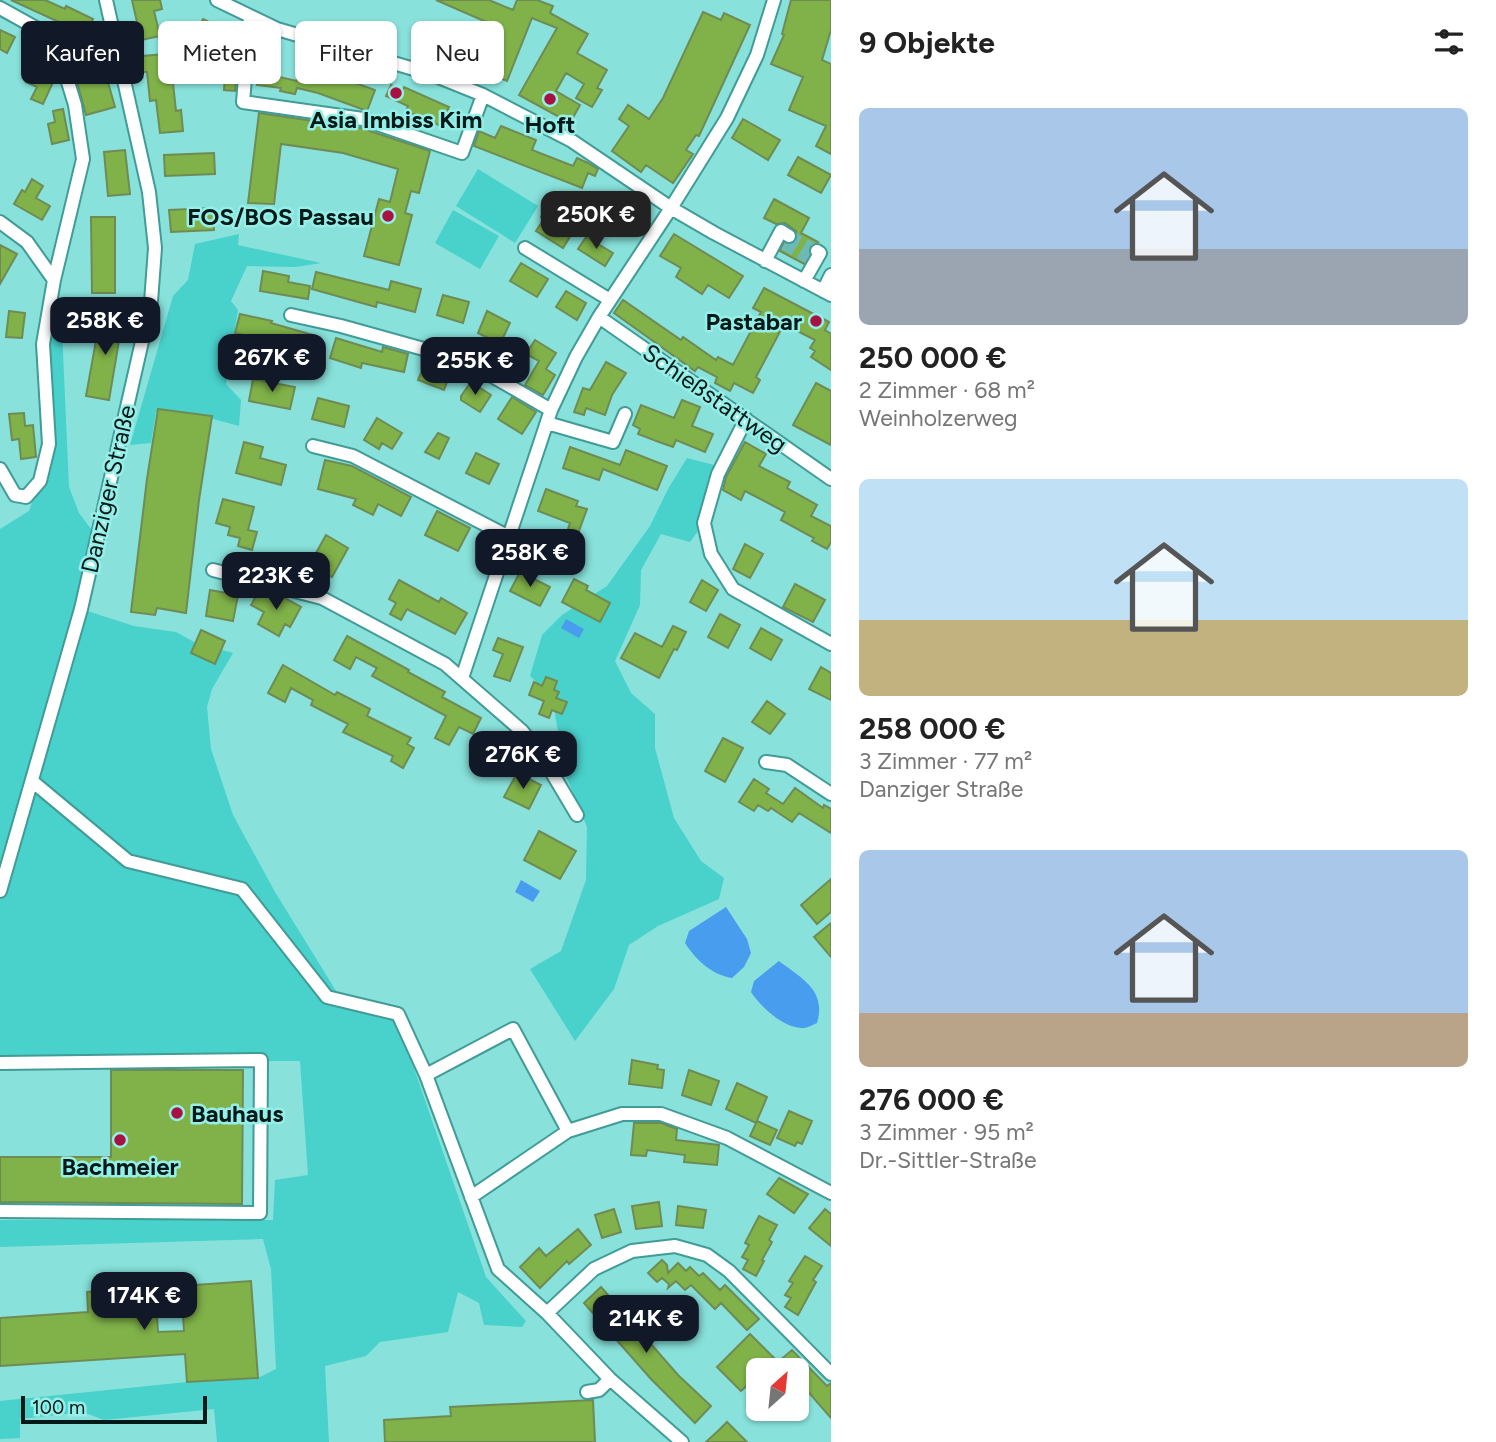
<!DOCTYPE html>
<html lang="de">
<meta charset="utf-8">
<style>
body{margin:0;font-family:Figtree,sans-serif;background:#f6f6f6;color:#222;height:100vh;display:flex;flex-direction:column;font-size:26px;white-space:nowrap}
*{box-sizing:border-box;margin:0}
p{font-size:23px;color:#767676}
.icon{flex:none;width:38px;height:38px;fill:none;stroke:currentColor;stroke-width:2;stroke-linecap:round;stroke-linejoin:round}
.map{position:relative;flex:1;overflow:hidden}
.side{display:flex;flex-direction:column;background:#fff;width:665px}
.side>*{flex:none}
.banner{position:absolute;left:21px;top:21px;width:665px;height:63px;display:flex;gap:14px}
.needle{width:46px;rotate:27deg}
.fabs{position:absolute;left:746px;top:1358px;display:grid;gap:14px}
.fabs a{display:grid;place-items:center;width:63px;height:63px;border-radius:10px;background:#fff;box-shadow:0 2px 5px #0004;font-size:35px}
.scale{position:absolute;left:21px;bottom:18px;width:186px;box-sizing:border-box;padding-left:7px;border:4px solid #001a18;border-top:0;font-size:19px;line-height:24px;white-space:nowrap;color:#001a18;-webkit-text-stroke:5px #95eee8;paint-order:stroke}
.price{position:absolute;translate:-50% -60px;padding:0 16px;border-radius:14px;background:#111827;color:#fff;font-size:23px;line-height:46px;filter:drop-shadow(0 2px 4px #0008)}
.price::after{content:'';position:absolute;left:50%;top:42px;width:21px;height:16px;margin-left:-10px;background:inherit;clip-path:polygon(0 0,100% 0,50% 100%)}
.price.selected{background:#222;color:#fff}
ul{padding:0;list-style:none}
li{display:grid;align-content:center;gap:14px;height:371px;padding:0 28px}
li span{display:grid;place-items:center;height:217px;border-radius:10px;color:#555}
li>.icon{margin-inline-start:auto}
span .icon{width:126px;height:126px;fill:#fffc;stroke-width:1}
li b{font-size:30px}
h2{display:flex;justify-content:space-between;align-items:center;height:84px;padding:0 28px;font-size:30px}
.pill{padding:0 24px;border-radius:10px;background:#fff;box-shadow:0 2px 5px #0004;font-size:24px;line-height:63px}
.pill.selected{background:#111827;color:#fff}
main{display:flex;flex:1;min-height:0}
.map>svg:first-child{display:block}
.green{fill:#49d1cb}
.water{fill:#499dee}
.building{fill:#80b249;stroke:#6f8b54;stroke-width:2}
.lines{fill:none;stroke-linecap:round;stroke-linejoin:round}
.minor-tunnel{stroke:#6db9b4;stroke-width:12;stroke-dasharray:12 6;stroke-linecap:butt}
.minor-casing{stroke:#419b96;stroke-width:16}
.minor{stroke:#fff;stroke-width:12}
.poi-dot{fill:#a81243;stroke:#95eee8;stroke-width:2.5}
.labels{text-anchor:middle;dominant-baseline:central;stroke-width:5;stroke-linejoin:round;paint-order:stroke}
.poi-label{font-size:24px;font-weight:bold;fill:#001a18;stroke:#95eee8}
.street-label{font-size:24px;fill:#001a18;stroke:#95eee8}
</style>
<main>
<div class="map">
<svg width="831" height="1442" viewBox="0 0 831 1442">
<rect width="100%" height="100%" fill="#88e1db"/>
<path class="green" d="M478,169L538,206L515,243L456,206Z
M453,210L499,236L480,269L435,243Z
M239,234L238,245L321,263L296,267L247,266L231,301L238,310L226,384L241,400L239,426L195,414L156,412L151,443L130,445L173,296L188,280L195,244Z
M62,330L69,487L79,513L97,537L81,609L134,626L176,632L196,643L233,653L212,689L207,707L211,749L233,815L275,892L341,999L394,1010L486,1277L526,1321L522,1327L484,1325L479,1303L458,1292L448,1332L380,1342L366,1356L325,1366L329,1442H217L214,1409L104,1420L83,1412L20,1419V1438L0,1439V1401L187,1382L258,1378L276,1369L271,1269L263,1239L0,1247V1220H273L275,1180L308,1175L300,1061H0V529L29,511L40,481L49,444L43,344Z
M687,458L718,466L701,527L690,542L661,534L641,570L640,605L615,661L631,693L655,714V748L674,818L701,861L724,878L719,899L658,926L629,945L614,989L575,1041L530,969L561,951L586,880L587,827L566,776L552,697L530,676L542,635L562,615L607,586L650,526L668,489Z"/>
<path class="water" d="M566,619L584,629L579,638L561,628Z
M521,880L540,891L533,902L515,892Z
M726,907L747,939L751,953L744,967L732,978C712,975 696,960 685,943L689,931Z
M779,961C801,978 827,990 817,1023C812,1025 806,1029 801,1028C782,1027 760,1006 751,992L754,981Z"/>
<path class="building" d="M11,0H45L65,9L66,6L93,19L80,46L53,34L59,22Z
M132,0H160L162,9L154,11L160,36L141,40Z
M436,0H489L513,10L517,0H537L553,6L550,13L588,34L577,53L607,70L597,88L602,90L592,107L576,98L584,84L566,73L556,91L580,105L570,123L519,95L557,28L532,18L507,81L480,70L498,27Z
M791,0H831V30L822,60L831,64V154L816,146L826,126L789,110L803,77L771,64L784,35L782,34Z
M703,12L721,20L724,13L750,25L699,136L696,135L686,150L693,154L673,183L646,165L641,172L612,151L629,126L619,119L628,105L649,119L663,98Z
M203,19L230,33L228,50H239L235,91L224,90L225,75L214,74L217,40L197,30Z
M0,30L15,37L7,53L0,49Z
M165,54L168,84L173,83L176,111L181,110L183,131L160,133L156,100L150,101L147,72H143L142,56Z
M102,61L115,107L86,115L73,67Z
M259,63L276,65L275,71L279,72V77L297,81L300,68L319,73L320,70L375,90L367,111L318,93L297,88L295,94L280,91L281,88L257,85Z
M33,67L55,78L43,104L31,99L37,87L26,82Z
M391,85L403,90L404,87L449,107L441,126L406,111L408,106L386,96Z
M63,109L69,140L52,144L48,124L55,122L53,111Z
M259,113L361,128L430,151L419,193L411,191L405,213L412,215L399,265L364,256L379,199L390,202L398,169L343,153L281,144L274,204L248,203Z
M743,119L780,140L768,160L732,138Z
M501,126L536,140L532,150L573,166L577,158L588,163L598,169L595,176L588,173L582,188L474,146L479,131L495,138Z
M125,150L130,194L108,196L104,152Z
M214,153L215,174L165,176L164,155Z
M798,157L831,175L821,193L788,175Z
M32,179L43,186L36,198L50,206L42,220L14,204L22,190L25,192Z
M610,192L625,204L616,215L601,204Z
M774,199L809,218L801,233L818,242L809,247V255L804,264L780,251L784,243L789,245L796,241V231L785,223L776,224L764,218Z
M547,207L570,222L564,231L571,235L563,248L536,231L544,219L541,217Z
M212,208L214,230L171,232L169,210Z
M91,217H115V293H92Z
M674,234L743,276L729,298L708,285L702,294L676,277L681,268L660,256Z
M586,237L613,253L605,266L578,249Z
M0,245L17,254L0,284Z
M521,263L548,279L537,297L510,281Z
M263,271L289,276L288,282L310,286L308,299L260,291Z
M316,272L389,290L391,281L421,289L415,312L377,302L376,307L312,289Z
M764,288L829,322L825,330L831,334V370L811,357L815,351L810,348L815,340L784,324L756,377L760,380L753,393L734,383L730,391L715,383L717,377L698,367L695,371L614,313L623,300L681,340L683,337L716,360L718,357L733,365L761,312L753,308Z
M566,291L586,303L577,320L556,307Z
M443,295L469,302L463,323L437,315Z
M9,311L25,313L22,338L6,337Z
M487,311L510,323L500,344L478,333Z
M101,313L123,317L109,400L86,396Z
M240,314L272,321L271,323L313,335L307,355L283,349L284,344L235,333Z
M336,338L382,352L383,347L408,354L404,372L362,363L361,368L330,358Z
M535,340L556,353L546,369L555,375L543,395L525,385L539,361L526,354Z
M427,359L450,367L448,373L450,374L444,390L418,380Z
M606,362L626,373L612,395L605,415L586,408L584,415L574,412L583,388L590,390Z
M253,379L295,387L290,409L249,401Z
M471,382L491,395L480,412L461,400V396Z
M816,383L831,391V445L793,425Z
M512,397L536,412L522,434L498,419Z
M318,398L349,406L344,427L312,419Z
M682,400L700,407L692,426L713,434L705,452L676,440L673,447L659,442L638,434L640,429L633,425L641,405L674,418Z
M158,409L212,416L199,500L186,613L157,608L155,615L131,612L147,479Z
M24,413L25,426L33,425L36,457L21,459L19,439L12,440L9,414Z
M377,418L402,433L392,449L382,443L379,449L364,440Z
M438,433L449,438L439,459L425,452Z
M244,442L263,447L260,458L286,465L281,485L236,473Z
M745,442L766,454L759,466L790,482L787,488L817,505L811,516L831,526V542L827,549L812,541L814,538L781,520L785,512L745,491L741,500L723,490L726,477Z
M570,447L620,465L626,450L667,466L657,490L603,469L599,480L563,468Z
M476,453L499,464L489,484L466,473Z
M325,460L352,466L411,497L401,516L378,504L373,515L353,505L356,499L318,489Z
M546,489L578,501L576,506L587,509L576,539L566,535L570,523L538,511Z
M223,499L254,507L248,530L257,532L252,550L238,546L240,538L228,535L230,527L216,523Z
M437,511L470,528L458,551L425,535Z
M326,535L348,548L332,577L310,564Z
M745,544L763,554L750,578L733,569Z
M520,572L550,587L540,606L510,591Z
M574,579L588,586L586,590L610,603L600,622L562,602Z
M399,580L439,602L441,598L467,613L455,634L407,609L401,620L390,614L396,603L389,599Z
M702,580L718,590L706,611L690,602Z
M795,584L825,600L813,622L783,607Z
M210,590L238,595L233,621L206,616Z
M259,591L280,602L283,597L301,607L290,627L285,624L279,636L258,624L264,612L251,605Z
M720,614L740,625L728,648L708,637Z
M673,626L686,632L677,650L674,649L659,678L621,658L635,633L662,647Z
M761,628L782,640L771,660L750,648Z
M201,630L225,641L215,664L191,653Z
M347,636L409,670L408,672L445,692L442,697L481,718L473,734L459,727L449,745L435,738L446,716L372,676L377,668L356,657L350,669L334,660Z
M498,638L523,647L510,681L494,676L503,654L493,650Z
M283,665L335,695L337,692L370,709L367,716L411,738L407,744L414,748L403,768L391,761L393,756L343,732L348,724L311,705L313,700L291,688L285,702L268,693Z
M821,667L831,673V700L809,689Z
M546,677L557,681L554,690L559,692L556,698L567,702L562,714L552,710L549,718L539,714L544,701L529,695L534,682L542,686Z
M767,701L785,714L770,734L752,722Z
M723,738L743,748L725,782L705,771Z
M517,773L541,785L529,809L504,797Z
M754,779L769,789L766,793L783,804L795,788L823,808L824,805L831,809V833L799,813L792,822L771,808L768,811L758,805L754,811L739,802Z
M539,831L576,851L560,879L524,860Z
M831,879V912L817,924L801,905Z
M831,923V957L814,937Z
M632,1060L658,1065L657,1069L664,1070L662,1088L629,1084Z
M111,1070H243L242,1204L0,1202V1157H111Z
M689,1070L719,1081L711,1105L682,1095Z
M737,1083L767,1097L756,1123L726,1109Z
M789,1111L812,1121L802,1144L797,1142L795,1146L777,1138Z
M757,1121L777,1130L770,1145L750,1136Z
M634,1123H661L677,1129L676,1140L719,1145L717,1165L684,1162L685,1155L647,1150L646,1156L631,1155Z
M779,1178L808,1194L794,1213L767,1194Z
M659,1202L662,1226L636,1229L632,1206Z
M678,1206L706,1210L703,1228L676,1225Z
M614,1209L621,1232L602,1238L595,1215Z
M825,1209L831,1214V1246L809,1228Z
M759,1216L777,1225L769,1240L772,1242L762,1260L764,1261L756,1276L743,1269L748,1260L742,1257L749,1245L745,1243Z
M578,1229L591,1245L569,1264L567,1261L540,1288L520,1267L539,1248L546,1256Z
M805,1256L822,1266L813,1280L816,1282L798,1315L785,1307L791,1298L785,1295L793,1283L789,1281Z
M662,1260L667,1265L668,1273L678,1263L686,1271L690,1267L699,1276L703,1273L720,1290L725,1285L759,1319L747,1330L721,1303L715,1309L691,1285L685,1290L676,1281L668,1288L669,1284L662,1278L657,1282L648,1273Z
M251,1281L258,1378L187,1382L185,1354L0,1366V1318L88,1312L87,1292L155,1287L158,1332L184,1331L181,1286Z
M601,1287L678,1375L711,1406L695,1423L651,1379L584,1303Z
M750,1334L778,1362L792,1350L827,1386L831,1383V1418L804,1387L801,1389L796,1383V1370H758V1375L741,1391L717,1367Z
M593,1400L595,1442H385L384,1420L451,1416L450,1407Z
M727,1422L747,1442H706L719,1430Z"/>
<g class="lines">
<path class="minor-tunnel" d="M789,236L817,251
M784,244L812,260"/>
<g class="minor-casing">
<path id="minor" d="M217,0L277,29L431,74L483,95L572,141L671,208L714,233L831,295
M0,8L36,28L61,59L75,105L83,159L54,280L43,344L49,444L40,481L26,497L15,495L0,469
M250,18L243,102L363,119L462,153L483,95
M0,222L27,242L54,280
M525,248L610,300
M765,261L781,231L789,236
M804,281L820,253L817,251
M823,291L831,275
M291,315L341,326L456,358L473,365L551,410
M599,317L831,479
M746,419L718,474L704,523L711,554L733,589L831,644
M547,423L613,442L625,414
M313,446L353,456L509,537L575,557
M213,570L322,598L445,664L522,731L542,756L577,815
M462,678L551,410L576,357L599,317L671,208L727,118L757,55L774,0
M766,762L787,765L831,794
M32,781L128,861L242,889L327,997L398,1014L426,1075
M0,891L81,609L151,302L155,248L149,192L106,0
M0,1063L261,1060L260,1213L0,1211
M568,1131L622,1114H661L727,1138L831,1193
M471,1197L568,1131L513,1029L426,1075L498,1269L547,1313L610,1379L682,1442
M547,1313L594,1269L632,1251L675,1246L707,1255L729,1271L831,1374
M587,1392L599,1390L610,1379"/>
</g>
<use href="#minor" class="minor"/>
</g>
<g class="poi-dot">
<circle cx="396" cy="93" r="7"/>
<circle cx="550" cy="99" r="7"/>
<circle cx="388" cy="216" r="7"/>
<circle cx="816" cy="321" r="7"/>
<circle cx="177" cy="1113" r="7"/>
<circle cx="120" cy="1140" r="7"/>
</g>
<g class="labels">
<g class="poi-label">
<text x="396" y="119">Asia Imbiss Kim</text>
<text x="550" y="124">Hoft</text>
<text x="374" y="216" text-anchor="end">FOS/BOS Passau</text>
<text x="802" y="321" text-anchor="end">Pastabar</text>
<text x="191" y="1113" text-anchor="start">Bauhaus</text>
<text x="120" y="1166">Bachmeier</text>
</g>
<g class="street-label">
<text transform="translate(715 398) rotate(35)">Schießstattweg</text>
<text transform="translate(108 489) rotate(-77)">Danziger Straße</text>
</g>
</g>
</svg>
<div class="fabs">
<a><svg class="needle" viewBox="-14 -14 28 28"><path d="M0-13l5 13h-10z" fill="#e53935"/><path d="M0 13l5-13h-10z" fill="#767676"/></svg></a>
</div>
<div class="scale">100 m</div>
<b class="price selected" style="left:596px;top:251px">250K €</b>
<b class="price" style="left:105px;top:357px">258K €</b>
<b class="price" style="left:272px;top:394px">267K €</b>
<b class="price" style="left:475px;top:397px">255K €</b>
<b class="price" style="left:530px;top:589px">258K €</b>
<b class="price" style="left:276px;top:612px">223K €</b>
<b class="price" style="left:523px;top:791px">276K €</b>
<b class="price" style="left:144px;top:1332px">174K €</b>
<b class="price" style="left:646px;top:1355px">214K €</b>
<div class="banner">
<a class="pill selected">Kaufen</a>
<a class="pill">Mieten</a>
<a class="pill">Filter</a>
<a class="pill">Neu</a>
</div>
</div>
<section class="side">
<h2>9 Objekte<svg class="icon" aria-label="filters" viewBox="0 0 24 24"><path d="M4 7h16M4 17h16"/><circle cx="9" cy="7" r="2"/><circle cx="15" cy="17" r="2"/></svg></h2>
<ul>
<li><span style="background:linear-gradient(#a9c7e8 65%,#9aa5b1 0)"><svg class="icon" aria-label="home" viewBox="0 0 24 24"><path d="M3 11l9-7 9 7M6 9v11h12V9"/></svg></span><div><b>250 000 €</b><p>2 Zimmer · 68 m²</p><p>Weinholzerweg</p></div></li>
<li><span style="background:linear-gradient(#bfe0f5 65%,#c2b280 0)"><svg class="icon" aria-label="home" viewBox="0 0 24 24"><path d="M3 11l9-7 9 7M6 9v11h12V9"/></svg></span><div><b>258 000 €</b><p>3 Zimmer · 77 m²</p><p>Danziger Straße</p></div></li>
<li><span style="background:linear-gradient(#a9c7e8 75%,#b9a48a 0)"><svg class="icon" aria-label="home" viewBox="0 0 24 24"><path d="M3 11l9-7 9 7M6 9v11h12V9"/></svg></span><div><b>276 000 €</b><p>3 Zimmer · 95 m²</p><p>Dr.-Sittler-Straße</p></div></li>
</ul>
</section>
</main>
